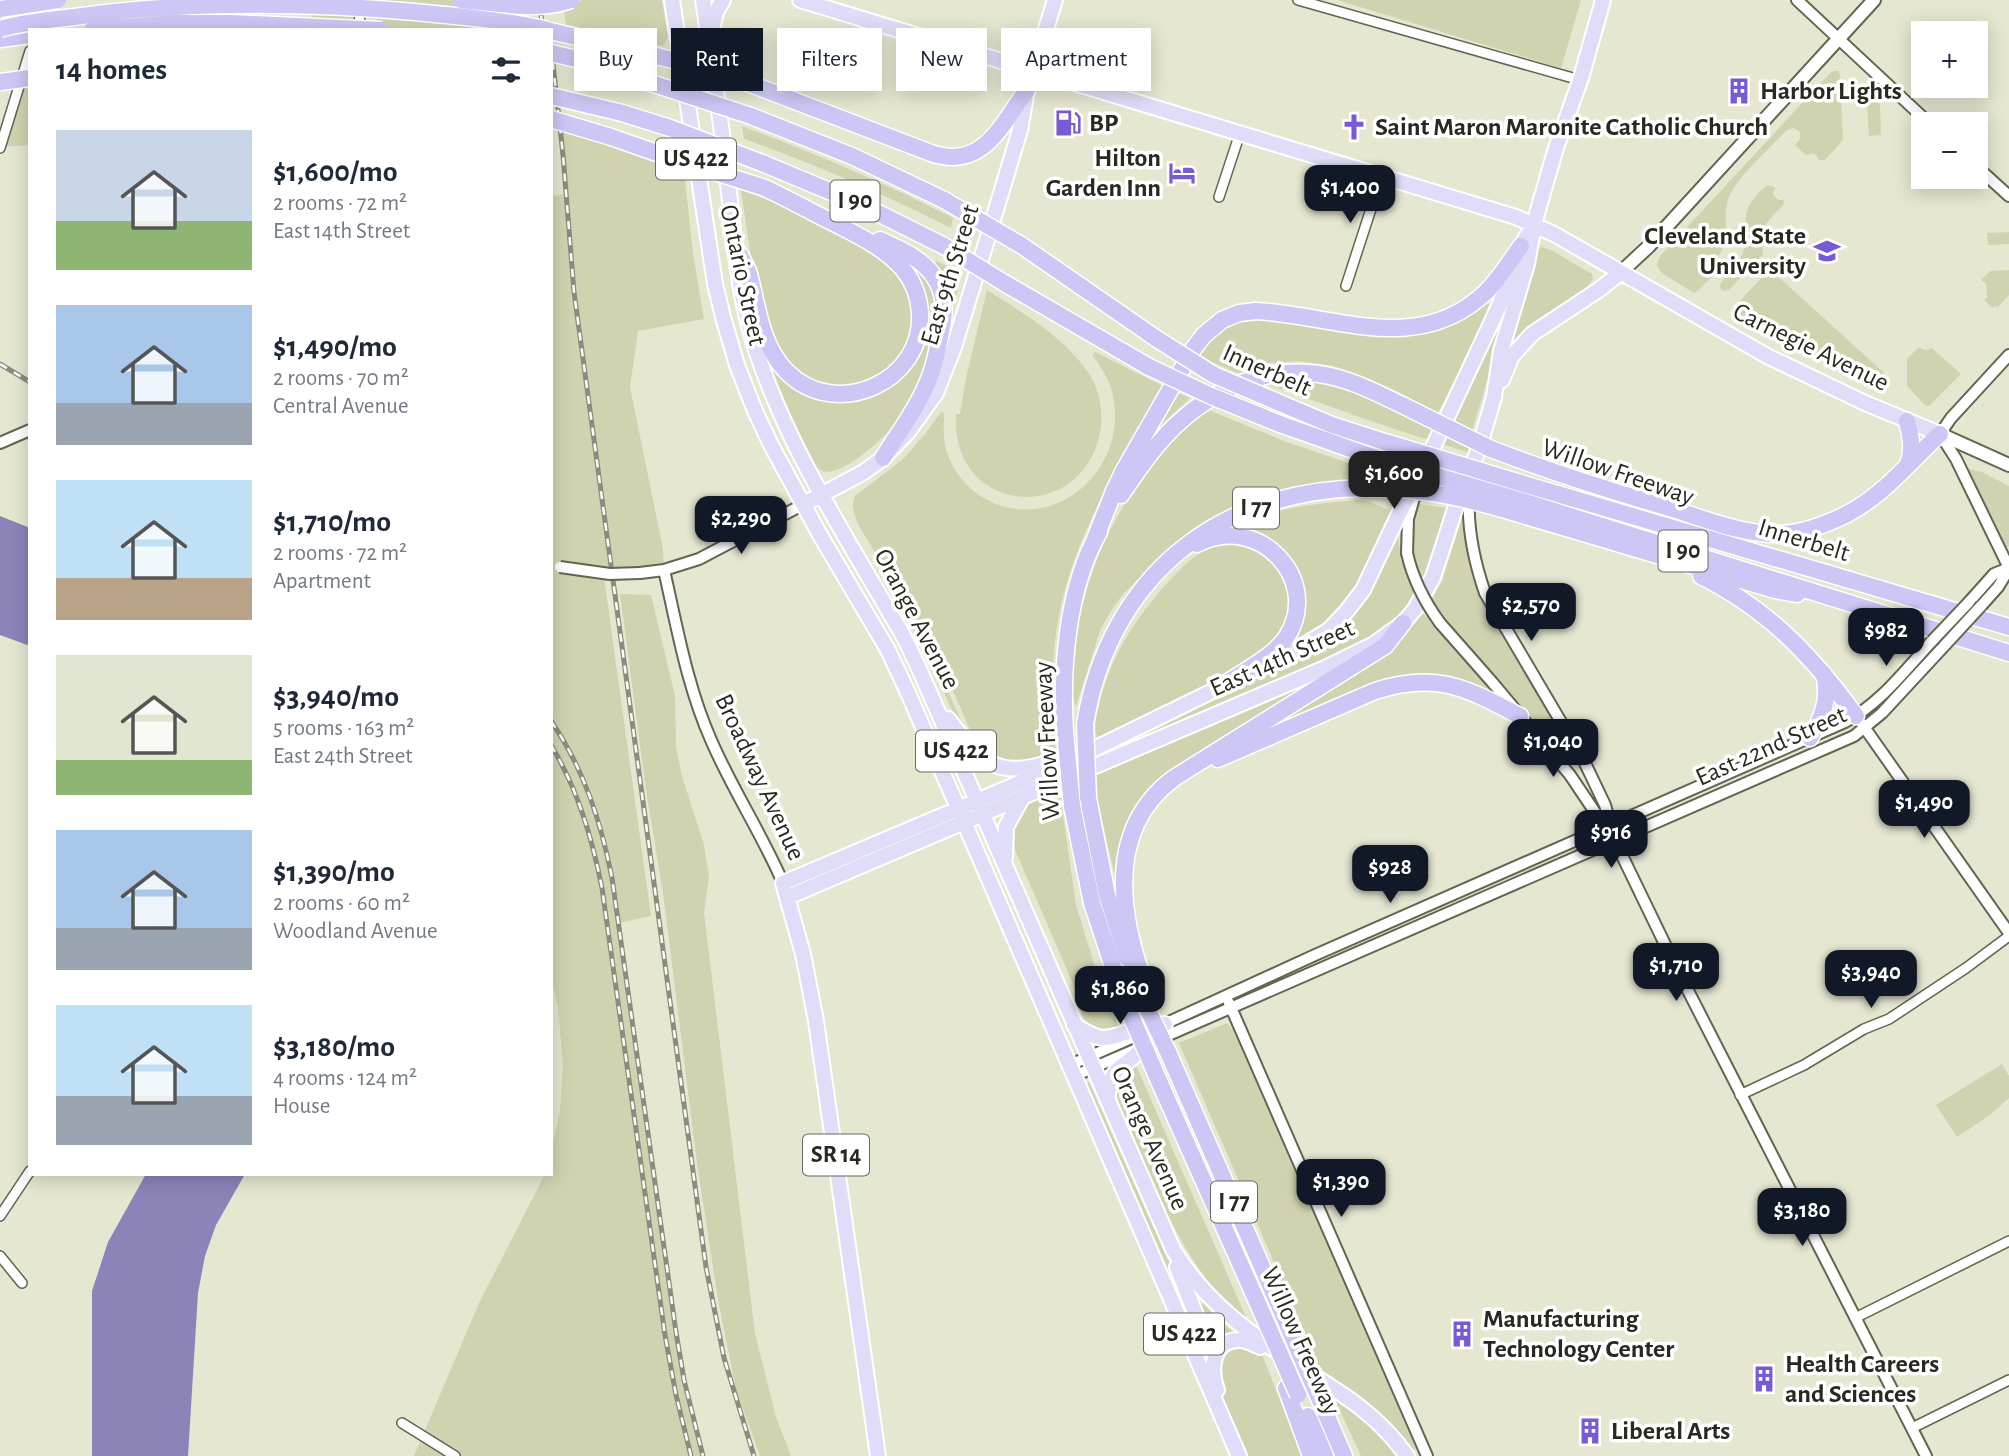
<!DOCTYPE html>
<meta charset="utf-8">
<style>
body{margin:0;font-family:"Alegreya Sans",sans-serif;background:#f6f6f7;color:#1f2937;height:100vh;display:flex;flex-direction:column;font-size:26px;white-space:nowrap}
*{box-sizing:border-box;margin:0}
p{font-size:23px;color:#747a83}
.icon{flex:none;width:38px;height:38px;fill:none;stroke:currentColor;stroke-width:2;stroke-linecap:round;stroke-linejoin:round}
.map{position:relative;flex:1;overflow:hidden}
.side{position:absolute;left:28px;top:28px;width:525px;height:1148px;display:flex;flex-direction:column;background:#fff;border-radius:0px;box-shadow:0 4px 18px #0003}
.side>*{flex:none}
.guide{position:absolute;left:574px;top:28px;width:665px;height:63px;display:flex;gap:14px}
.buttons{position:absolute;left:1911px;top:21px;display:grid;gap:14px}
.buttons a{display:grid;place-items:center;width:77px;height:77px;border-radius:0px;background:#fff;box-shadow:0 4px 18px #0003;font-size:35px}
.price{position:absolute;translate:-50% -60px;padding:0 16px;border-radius:14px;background:#111827;color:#fff;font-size:23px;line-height:46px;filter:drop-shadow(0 2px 4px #0008)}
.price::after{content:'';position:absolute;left:50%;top:42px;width:21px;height:16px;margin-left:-10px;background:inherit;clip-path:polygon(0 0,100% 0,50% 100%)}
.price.on{background:#222;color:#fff}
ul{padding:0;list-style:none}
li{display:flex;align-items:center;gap:21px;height:175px;padding:0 28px}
li span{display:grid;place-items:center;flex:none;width:196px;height:140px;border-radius:0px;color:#555}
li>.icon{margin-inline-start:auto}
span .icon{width:84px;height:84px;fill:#fffc;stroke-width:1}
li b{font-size:30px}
h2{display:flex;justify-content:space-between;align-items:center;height:84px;padding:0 28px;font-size:30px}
.pill{padding:0 24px;border-radius:0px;background:#fff;box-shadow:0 4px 18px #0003;font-size:24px;line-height:63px}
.pill.on{background:#111827;color:#fff}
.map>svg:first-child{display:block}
.green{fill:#d1d3b0}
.water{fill:#8c84b9}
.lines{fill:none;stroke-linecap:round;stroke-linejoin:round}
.minor-casing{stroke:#636451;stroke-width:12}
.tertiary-casing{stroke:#636451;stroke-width:14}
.secondary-casing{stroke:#636451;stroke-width:16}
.primary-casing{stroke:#fff;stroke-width:18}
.motorway-casing{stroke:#fff;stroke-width:19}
.minor{stroke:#fff;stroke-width:9}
.tertiary{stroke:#fff;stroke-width:10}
.secondary{stroke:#fff;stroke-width:12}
.primary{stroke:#e0ddf8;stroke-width:14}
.motorway{stroke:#ccc7f4;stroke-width:16}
.rail-casing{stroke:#8c8c7d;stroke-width:5}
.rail{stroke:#fff;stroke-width:2.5;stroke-dasharray:8;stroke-linecap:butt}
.tertiary-bridge-casing{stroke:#636451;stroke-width:14;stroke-linecap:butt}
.motorway-bridge-casing{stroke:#fff;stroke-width:19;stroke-linecap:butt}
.tertiary-bridge{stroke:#fff;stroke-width:10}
.motorway-bridge{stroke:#ccc7f4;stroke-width:16}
.labels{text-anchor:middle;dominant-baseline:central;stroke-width:7;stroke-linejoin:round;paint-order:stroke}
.shield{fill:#fff;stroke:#696964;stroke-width:2}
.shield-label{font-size:24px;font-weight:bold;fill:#292921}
.poi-label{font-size:26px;font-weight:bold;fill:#292921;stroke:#fff;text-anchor:start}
.street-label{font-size:26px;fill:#292921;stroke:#fff}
</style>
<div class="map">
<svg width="2009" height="1456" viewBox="0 0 2009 1456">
<rect width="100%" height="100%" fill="#e6e7d1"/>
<path class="green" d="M359,0L349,30H320L305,5Z
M380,0H475L472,11L473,30H375Z
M582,0H662L668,37L663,46L566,25L564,11Z
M1337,0H1581L1561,68Z
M30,51V145L0,147Z
M1834,71H1838L1840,75L1843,140L1825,160H1819L1816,155L1813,153L1806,155L1795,145L1800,139V132L1794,128L1787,130C1771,147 1737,177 1729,197C1719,223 1736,235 1715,260L1720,265V268L1701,288L1694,293L1663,274L1657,266L1658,260L1662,254L1831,72Z
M1875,99L1880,104L1881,135L1869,136L1867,105L1869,101Z
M564,123L684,170L693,253L704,319L638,331L630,387L663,549L664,570L604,577L651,916L619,923L676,1332L684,1380L703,1456H414L479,1303L545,1174H551V1153L560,1111L563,1066L558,1008L551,976V196L565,195L560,129Z
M742,126C814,153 884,183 953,218L951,228C883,194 815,164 744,139Z
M1768,185L1776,188L1773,192L1774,196L1779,200H1783L1784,204L1762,228L1763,254L1729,290L1723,291L1720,288V284C1727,273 1739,265 1743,252C1751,229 1738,215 1756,196C1760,191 1763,188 1768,185Z
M741,190C786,207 875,239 903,279C907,286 910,297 911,305C923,373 834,415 789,363C758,329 748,236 741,190Z
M2009,232V244L1988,245L1987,233Z
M1541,247L1551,250L1592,274L1593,279L1587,288L1529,326L1508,346L1537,252Z
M901,259C918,265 930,279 935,297C943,327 917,398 897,422C886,436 839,481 820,470C807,462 779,389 771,370L777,368L787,378L866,395L920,342Z
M937,261L961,274L953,311H950L933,265Z
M2009,270V295L1998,307L1995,306L1993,308L1984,300L1987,298L1986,284L1981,280L1990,271Z
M1772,271L1882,371L1884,374L1883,380L1874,381L1792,344L1738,313L1736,310L1737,304L1766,273Z
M987,290C1023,313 1066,338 1090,375C1101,394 1104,416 1099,437C1077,526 950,514 956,414H960L966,378Z
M1486,300L1489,305L1476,339L1438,413L1394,390L1334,366L1299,361L1273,363L1238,373L1212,362L1199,354L1206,338L1233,320L1263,315L1386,335Z
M1503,314L1506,317L1472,431L1453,422Z
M1919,347L1925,350L1932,348L1961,374L1929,406L1925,405L1907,386V359Z
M1095,352L1163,386C1124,454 1076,533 1060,610C1050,658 1052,707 1056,755C1037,761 1022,765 1003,761V758L991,753L980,744L971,732L939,659L859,526C855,515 850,507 855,496L903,459L925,434L941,412L944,413C944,425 943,438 946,450C951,467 963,483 976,493C1049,544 1135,468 1111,388C1107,376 1100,365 1092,355Z
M1299,377L1352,387L1475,452L1474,454L1394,429L1266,384Z
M1176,392L1190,398L1148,437Z
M1206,409L1284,441L1381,474L1378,481L1309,488L1169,551L1124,593L1115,605L1101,628L1076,706C1068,692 1072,668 1074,653C1086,554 1131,474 1206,409Z
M1969,469L1982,472L2009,486V546L2003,550Z
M1360,500L1370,502L1393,512L1360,583L1330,622L1283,652L1299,583L1235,531V527C1247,522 1259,517 1272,513C1300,505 1331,502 1360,500Z
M1418,504L1448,508C1437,547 1426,592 1395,620C1386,629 1375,636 1365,644L1119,751L1118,748L1143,736L1305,653L1329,636L1371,588L1398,534L1401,560L1414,556L1413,532Z
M1462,518L1465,519L1467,551L1474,582L1483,603L1558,726L1575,759L1571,763L1445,619L1431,601L1442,581Z
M1233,545L1252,548L1263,554L1279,570L1284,581L1290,606L1282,638L1254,662L1103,737H1097C1093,728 1097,715 1099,706C1109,658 1137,616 1169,581C1179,571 1189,559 1202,552C1211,547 1222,546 1233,545Z
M892,588L930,651L968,736L960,728L924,648Z
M620,594L651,595L675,696L676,747L682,776L704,845L709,877L704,912L755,1334L776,1417L791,1456H760L736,1389L718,1300L697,1163L663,893L646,790Z
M1422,612L1490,688L1485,692L1423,678L1279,728L1276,722L1391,646L1416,622Z
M1314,680L1316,683L1146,796C1128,819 1121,845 1114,873L1098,801L1096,775Z
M1059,787L1076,905L1095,967L1119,1028C1085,1036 1079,1013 1074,986L1012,843C1009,806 1030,800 1059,787Z
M1227,1023L1233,1030L1416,1449L1412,1451C1387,1419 1358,1393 1322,1373L1179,1043Z
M1135,1063L1249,1324L1213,1292L1215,1290C1171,1237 1146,1164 1118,1101C1114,1080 1120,1076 1135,1063Z
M2002,1064L2009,1076V1098L1990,1115L1957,1137L1936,1105Z
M1089,1082L1195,1321L1193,1329L1087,1085Z
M1202,1303L1235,1334L1208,1359L1201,1347L1208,1343L1211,1332L1200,1306Z
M1237,1346L1261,1352L1302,1456H1249C1237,1430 1194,1359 1237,1346Z
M1334,1398L1371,1427L1397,1456H1361Z"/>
<path class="water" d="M0,516L30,528V646L0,635Z
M146,1174H245L216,1225L205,1256L198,1293L188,1456H92V1291L108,1242Z"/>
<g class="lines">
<g class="minor-casing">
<path id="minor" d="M1298,0L1580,80
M358,30L362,0
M0,148L30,51
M1219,197L1240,133
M1346,286L1382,175
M1740,1095L1804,1065L1864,1029L1889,1019L1966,968L2009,936
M0,1216L30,1171
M0,1256L22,1283
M1855,1318L2009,1241
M402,1423L455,1456
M1912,1428L2009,1380"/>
</g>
<g class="tertiary-casing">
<path id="tertiary" d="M1797,0L1930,124
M1976,166L2009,196
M2009,355L1951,418L1940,434L1956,459L2009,568
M0,443L30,430
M1469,494C1467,528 1474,561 1485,593L1584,761L1605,805L1615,841L1675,965L1926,1456
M1407,553L1408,519L1416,491
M664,570C677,627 687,686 711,740C732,789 762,834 783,883
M640,573L664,570L699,559L804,504
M1969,602L1994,574L2009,568
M1981,606L1998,587L2009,569
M1440,623L1492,682L1570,775L1609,833
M1862,724L2009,933
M1229,1003L1427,1456
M1158,1027L1315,955L1845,722C1881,703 1905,670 1932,641
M1157,1040L1854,736L1882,713L1945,645
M1070,1065L1143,1033
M1074,1076L1139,1048"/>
</g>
<g class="secondary-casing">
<path id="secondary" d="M1620,273L1648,247L1874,0
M1940,434L2009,465"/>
</g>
<g class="primary-casing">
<path id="primary" d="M672,0L715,284L723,317L737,365L755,411L771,445L820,535L888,650L909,695L1239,1456
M703,0C711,54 719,109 726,164C733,225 736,288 755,347C789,453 852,545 906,641L920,671L1173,1249C1204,1301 1251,1335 1301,1368C1343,1394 1378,1415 1407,1456
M800,0L1516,217L1554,234L1767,356L1865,403L1940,434
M711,34L716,12L723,0
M1502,380L1512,356L1532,334L1600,289L1620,273
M804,504L864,472L883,458L908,432L936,393L954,347L986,243L1020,130L1027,90L1055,0
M1256,670L1298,649L1329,630L1346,612L1363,590L1398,516L1420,475L1500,304L1521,246L1534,224
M948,719C978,758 994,780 1047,763
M1005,857L1006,827L1022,798
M788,897L1325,668L1374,644L1403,623L1415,609L1433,577L1456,506L1479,448L1494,397L1501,351L1527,264L1534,224L1556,148L1581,78L1603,0
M1074,1025C1100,1041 1103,1041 1131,1031C1142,1028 1154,1026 1165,1024
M1107,1099L1111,1079L1117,1070L1152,1042
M1177,1267L1201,1328L1197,1336L1187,1341
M1217,1390C1210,1371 1211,1341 1238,1340C1246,1339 1253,1344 1260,1347
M878,1456L816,1021L803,954L783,883L1057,767L1231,682"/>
</g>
<g class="motorway-casing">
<path id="motorway" d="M551,31L673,60
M0,39L30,35
M593,63L660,86
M748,83L931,153C983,171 1001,125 1027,90
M622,113L670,128
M751,116L852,156L944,200
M611,137L674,159
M762,163L858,203L944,246
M880,240C899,249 920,257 933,275C947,294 945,316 940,337C937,351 935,365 929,379C918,407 899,432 883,458
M1021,245L1157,339
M734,246C740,255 746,264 749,274C758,308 761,346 787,372C836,421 924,382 920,313C919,297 913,281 903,269C884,247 857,235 832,222C810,211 788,199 765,188
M1006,284L1149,367
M1294,409L1332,425L1385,442
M1907,421C1911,437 1914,451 1907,466
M1280,424L1373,457
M1491,449C1551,472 1611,491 1673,509C1707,520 1744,535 1781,534C1804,533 1827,524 1847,514C1884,495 1909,462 1940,434
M1527,485L2009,627
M1121,495C1133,477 1145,459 1159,443C1198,397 1257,365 1319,374C1349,378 1377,393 1404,406
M1522,501C1684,551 1846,603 2009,653
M1519,514L1775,590L1797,594
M1095,539L1114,491L1123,472L1194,348L1204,335L1222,320L1239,313L1256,311C1335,315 1418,357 1486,292C1500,278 1510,261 1521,246
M1197,544C1257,511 1324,580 1286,638C1274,656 1241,673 1222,686
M1701,576C1768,609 1813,657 1856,716
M1085,724C1109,578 1217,490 1364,488
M1065,732C1061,669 1067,588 1099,532
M1810,738C1823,717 1830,699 1824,674
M1218,759L1375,691C1437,671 1466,688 1520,716
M1088,798L1107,895L1127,958
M1072,806L1092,903L1124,1000
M1147,990C1120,919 1104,830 1174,778L1385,646L1403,623
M1168,1052L1290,1331
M1159,1081L1263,1315
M1286,1388L1311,1456
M1325,1412L1344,1456
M1308,1416L1325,1456"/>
</g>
<use href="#minor" class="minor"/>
<use href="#tertiary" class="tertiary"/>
<use href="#secondary" class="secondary"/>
<use href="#primary" class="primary"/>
<use href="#motorway" class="motorway"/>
<g class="rail-casing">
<path id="rail" d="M539,0L543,30
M136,30L146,0
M551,46L563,155L574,292L706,1267L724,1358L754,1456
M0,364L30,382
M551,721C584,769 601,822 612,878L676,1332L684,1380L703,1456
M551,745C578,790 592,838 602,888L665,1335L676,1395L691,1456"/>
</g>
<use href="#rail" class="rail"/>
<g class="tertiary-bridge-casing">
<path id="tertiary-bridge" d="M1407,553C1413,580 1424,601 1440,623
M560,567L610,574L640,573
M1932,641L1969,602
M1945,645L1981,606"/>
</g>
<g class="motorway-bridge-casing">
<path id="motorway-bridge" d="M461,0C496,3 538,12 571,0
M0,9L58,0
M0,29C24,22 49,20 74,17C187,1 301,2 415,12C459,16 504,20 548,30
M92,30L173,23H230L382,30
M551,53L593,63
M673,60L748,83
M0,82L30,78
M660,86L751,116
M551,96L622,113
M551,119L611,137
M670,128L762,163
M674,159L765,188
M944,200L1021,245
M944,246L1006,284
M1157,339L1214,375L1294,409
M1149,367L1211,396L1280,424
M1404,406L1491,449
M1385,442L1527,485
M1373,457L1522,501
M1364,488C1423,488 1463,497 1519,514
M1085,724L1088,798
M1065,732L1072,806
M1140,993L1168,1052
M1124,1000L1159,1081
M1263,1315L1298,1395
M1290,1331L1325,1412"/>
</g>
<use href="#tertiary-bridge" class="tertiary-bridge"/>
<use href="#motorway-bridge" class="motorway-bridge"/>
</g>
<defs>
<g id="building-bare" transform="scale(2.1)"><path d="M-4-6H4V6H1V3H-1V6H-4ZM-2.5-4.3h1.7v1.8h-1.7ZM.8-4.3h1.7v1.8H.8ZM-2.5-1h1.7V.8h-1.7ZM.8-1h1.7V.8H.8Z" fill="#775ad5" stroke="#fff" stroke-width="2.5" paint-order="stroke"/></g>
<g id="fuel-bare" transform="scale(2.1)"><path d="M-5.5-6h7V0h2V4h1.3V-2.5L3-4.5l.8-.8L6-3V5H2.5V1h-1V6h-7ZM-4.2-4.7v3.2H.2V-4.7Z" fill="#775ad5" stroke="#fff" stroke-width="2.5" paint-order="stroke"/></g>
<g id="church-bare" transform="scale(2.1)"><path d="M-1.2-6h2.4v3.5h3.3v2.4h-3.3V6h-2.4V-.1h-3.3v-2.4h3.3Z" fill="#775ad5" stroke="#fff" stroke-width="2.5" paint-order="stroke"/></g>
<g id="hotel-bare" transform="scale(2.1)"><path d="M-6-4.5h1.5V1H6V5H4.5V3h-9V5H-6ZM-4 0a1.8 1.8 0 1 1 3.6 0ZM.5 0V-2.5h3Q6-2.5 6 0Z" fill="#775ad5" stroke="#fff" stroke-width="2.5" paint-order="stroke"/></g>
<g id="university-bare" transform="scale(2.1)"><path d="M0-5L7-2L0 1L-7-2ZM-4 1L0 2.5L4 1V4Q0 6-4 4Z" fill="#775ad5" stroke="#fff" stroke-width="2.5" paint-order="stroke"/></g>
</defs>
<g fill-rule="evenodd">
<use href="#building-bare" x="1739" y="91"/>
<use href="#fuel-bare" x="1068" y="123"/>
<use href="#church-bare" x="1354" y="127"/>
<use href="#hotel-bare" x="1182" y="173"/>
<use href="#university-bare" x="1827" y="251"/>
<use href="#building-bare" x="1462" y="1334"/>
<use href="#building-bare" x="1764" y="1379"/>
<use href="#building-bare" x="1590" y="1431"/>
</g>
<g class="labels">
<g class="shield">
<rect x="656" y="138.5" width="80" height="41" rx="5"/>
<rect x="830.5" y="180.5" width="49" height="41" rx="5"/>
<rect x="1233" y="487.5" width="46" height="41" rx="5"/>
<rect x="1658.5" y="530.5" width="49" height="41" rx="5"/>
<rect x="916" y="730.5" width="80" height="41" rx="5"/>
<rect x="803" y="1134.5" width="66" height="41" rx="5"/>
<rect x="1211" y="1181.5" width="46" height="41" rx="5"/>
<rect x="1144" y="1313.5" width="80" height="41" rx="5"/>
</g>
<g class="shield-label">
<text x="696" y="159">US 422</text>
<text x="855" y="201">I 90</text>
<text x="1256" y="508">I 77</text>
<text x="1683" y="551">I 90</text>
<text x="956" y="751">US 422</text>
<text x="836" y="1155">SR 14</text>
<text x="1234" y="1202">I 77</text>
<text x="1184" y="1334">US 422</text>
</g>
<g class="poi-label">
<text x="1760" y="91">Harbor Lights</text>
<text x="1089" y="123">BP</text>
<text x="1375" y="127">Saint Maron Maronite Catholic Church</text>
<text x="1161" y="158" text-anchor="end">Hilton<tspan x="1161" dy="30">Garden Inn</tspan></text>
<text x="1806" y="236" text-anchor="end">Cleveland State<tspan x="1806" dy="30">University</tspan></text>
<text x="1483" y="1319">Manufacturing<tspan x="1483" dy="30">Technology Center</tspan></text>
<text x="1785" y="1364">Health Careers<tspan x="1785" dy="30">and Sciences</tspan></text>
<text x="1611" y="1431">Liberal Arts</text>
</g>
<g class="street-label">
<text transform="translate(743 275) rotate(78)">Ontario Street</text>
<text transform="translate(950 275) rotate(-73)">East 9th Street</text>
<text transform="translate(1811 347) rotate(26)">Carnegie Avenue</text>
<text transform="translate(1267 370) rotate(24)">Innerbelt</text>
<text transform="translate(1618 472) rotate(19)">Willow Freeway</text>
<text transform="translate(1804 540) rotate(17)">Innerbelt</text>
<text transform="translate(917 619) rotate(62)">Orange Avenue</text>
<text transform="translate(1282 658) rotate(-24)">East 14th Street</text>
<text transform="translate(1047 741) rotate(-93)">Willow Freeway</text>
<text transform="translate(1771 746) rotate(-24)">East 22nd Street</text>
<text transform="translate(760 777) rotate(65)">Broadway Avenue</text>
<text transform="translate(1150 1138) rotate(66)">Orange Avenue</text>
<text transform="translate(1301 1341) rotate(66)">Willow Freeway</text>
</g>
</g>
</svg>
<div class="buttons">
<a>+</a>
<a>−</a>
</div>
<b class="price" style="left:1350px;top:225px">$1,400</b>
<b class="price on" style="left:1394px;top:511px">$1,600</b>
<b class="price" style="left:741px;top:556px">$2,290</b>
<b class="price" style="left:1531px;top:643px">$2,570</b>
<b class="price" style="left:1886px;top:668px">$982</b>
<b class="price" style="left:1553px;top:779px">$1,040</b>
<b class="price" style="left:1924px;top:840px">$1,490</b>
<b class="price" style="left:1611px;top:870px">$916</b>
<b class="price" style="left:1390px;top:905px">$928</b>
<b class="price" style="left:1676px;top:1003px">$1,710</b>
<b class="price" style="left:1871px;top:1010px">$3,940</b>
<b class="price" style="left:1120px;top:1026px">$1,860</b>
<b class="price" style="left:1341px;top:1219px">$1,390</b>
<b class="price" style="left:1802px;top:1248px">$3,180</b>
<div class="guide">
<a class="pill">Buy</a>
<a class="pill on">Rent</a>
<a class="pill">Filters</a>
<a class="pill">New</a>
<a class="pill">Apartment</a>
</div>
<section class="side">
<h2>14 homes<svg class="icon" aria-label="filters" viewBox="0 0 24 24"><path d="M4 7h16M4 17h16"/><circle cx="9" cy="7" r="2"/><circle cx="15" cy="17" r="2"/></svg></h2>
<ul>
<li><span style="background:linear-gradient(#c9d6e8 65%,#8fb573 0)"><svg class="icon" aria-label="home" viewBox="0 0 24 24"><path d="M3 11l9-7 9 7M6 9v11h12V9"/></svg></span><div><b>$1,600/mo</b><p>2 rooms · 72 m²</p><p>East 14th Street</p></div></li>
<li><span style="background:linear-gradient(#a9c7e8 70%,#9aa5b1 0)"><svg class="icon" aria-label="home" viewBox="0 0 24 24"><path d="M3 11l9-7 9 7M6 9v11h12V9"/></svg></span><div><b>$1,490/mo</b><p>2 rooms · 70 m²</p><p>Central Avenue</p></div></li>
<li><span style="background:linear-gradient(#bfe0f5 70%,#b9a48a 0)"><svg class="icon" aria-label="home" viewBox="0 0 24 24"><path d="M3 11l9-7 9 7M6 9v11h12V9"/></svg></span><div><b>$1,710/mo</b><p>2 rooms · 72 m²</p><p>Apartment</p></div></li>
<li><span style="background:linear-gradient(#dfe7d0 75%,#8fb573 0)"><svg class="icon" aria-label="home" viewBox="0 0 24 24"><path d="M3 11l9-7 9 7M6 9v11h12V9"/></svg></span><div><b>$3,940/mo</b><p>5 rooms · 163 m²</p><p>East 24th Street</p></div></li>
<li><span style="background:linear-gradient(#a9c7e8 70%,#9aa5b1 0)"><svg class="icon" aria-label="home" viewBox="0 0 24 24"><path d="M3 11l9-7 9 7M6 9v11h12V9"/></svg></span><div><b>$1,390/mo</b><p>2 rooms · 60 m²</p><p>Woodland Avenue</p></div></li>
<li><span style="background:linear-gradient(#bfe0f5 65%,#9aa5b1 0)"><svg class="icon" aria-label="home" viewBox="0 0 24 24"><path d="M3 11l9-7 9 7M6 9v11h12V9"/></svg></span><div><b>$3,180/mo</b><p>4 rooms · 124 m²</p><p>House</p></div></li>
</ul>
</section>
</div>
